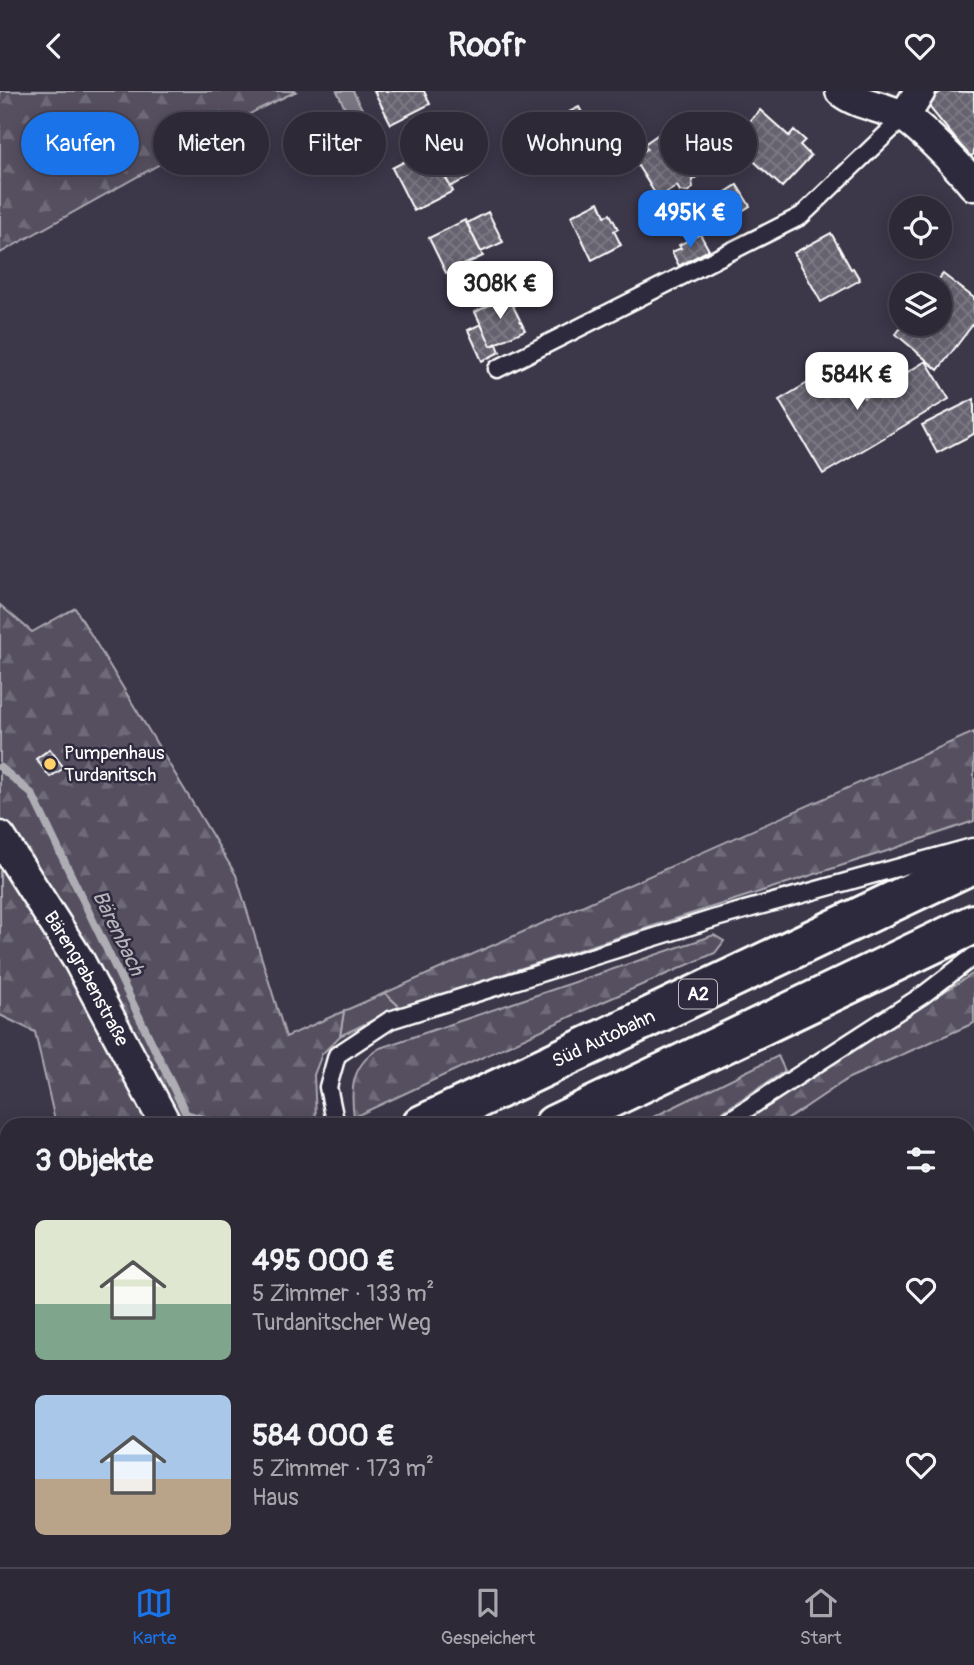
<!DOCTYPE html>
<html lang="de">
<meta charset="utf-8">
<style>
body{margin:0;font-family:Pangolin,sans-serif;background:#393542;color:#f1f3f6;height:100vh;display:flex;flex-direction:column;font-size:26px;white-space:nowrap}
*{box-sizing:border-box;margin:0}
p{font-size:23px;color:#a7a6ad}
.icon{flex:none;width:38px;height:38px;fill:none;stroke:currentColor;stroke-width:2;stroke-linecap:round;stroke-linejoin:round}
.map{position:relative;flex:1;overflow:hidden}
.side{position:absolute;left:0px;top:1027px;width:975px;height:450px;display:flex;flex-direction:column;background:#2d2937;border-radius:21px 21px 0 0;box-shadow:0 4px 18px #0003,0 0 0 2px #484552}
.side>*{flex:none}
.hud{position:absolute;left:21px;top:21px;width:933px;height:63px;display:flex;gap:14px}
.fabs{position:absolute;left:889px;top:105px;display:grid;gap:14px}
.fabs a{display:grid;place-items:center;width:63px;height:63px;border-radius:50%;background:#2d2937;box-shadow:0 4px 18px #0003,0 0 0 2px #484552;font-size:35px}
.price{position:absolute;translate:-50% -60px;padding:0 16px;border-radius:14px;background:#fff;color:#222;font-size:23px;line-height:46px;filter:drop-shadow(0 2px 4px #0008)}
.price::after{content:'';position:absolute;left:50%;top:42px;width:21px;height:16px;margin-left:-10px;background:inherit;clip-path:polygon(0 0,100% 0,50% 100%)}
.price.active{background:#1a73e8;color:#fff}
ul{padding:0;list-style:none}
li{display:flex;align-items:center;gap:21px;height:175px;padding:0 35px}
li span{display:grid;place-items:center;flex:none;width:196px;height:140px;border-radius:10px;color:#555}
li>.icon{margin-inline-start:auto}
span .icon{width:84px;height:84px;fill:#fffc;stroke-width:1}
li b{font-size:30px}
h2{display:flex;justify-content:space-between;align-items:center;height:84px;padding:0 35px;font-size:30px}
.pill{padding:0 24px;border-radius:32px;background:#2d2937;box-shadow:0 4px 18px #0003,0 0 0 2px #484552;font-size:24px;line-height:63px}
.pill.active{background:#1a73e8;color:#fff}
header{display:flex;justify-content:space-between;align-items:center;height:91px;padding:0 35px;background:#2d2937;font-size:32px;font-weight:800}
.menu{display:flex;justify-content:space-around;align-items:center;height:98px;border-top:2px solid #484552;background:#2d2937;font-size:19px;color:#a7a6ad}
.menu a{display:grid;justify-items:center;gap:4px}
.menu .active{color:#1a73e8}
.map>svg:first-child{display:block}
.grass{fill:#555060;stroke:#aaa8b0;stroke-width:2}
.forest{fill:url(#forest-firs);stroke:#aaa8b0;stroke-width:2}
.water{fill:#797682;stroke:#afadb4;stroke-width:2}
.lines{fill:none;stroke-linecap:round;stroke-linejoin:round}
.stream{stroke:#afadb4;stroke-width:8}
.building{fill:url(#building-cross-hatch);stroke:#fff;stroke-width:2}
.service-casing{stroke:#fff;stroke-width:21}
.minor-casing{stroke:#fff;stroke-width:35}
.motorway-casing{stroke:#fff;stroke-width:44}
.service{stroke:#2f2a3d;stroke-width:16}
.minor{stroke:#2f2a3d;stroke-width:30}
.motorway{stroke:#2f2a3d;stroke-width:38}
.poi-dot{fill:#ffd166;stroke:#2f2a3d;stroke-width:2.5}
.labels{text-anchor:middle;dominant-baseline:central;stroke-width:5;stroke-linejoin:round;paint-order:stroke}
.shield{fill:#2f2a3d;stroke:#c1bfc5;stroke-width:2}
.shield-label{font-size:18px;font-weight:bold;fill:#fff}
.poi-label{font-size:19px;fill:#fff;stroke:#2f2a3d;text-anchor:start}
.street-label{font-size:19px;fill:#fff;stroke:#2f2a3d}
.water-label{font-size:21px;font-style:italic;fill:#b5b4ba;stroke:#2f2a3d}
</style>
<header><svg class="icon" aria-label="back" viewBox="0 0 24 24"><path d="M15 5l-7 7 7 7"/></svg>Roofr<svg class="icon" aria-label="heart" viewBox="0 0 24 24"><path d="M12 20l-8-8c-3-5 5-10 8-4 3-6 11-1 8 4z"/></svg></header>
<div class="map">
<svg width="974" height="1476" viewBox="0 0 974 1476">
<defs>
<pattern id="forest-firs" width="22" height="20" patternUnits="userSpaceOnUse" patternTransform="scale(1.75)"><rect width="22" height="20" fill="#555060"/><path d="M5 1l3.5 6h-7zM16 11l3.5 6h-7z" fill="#6e6a78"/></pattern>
<pattern id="building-cross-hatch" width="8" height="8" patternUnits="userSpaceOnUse" patternTransform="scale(1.75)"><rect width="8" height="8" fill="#666270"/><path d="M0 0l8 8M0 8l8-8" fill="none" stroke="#7d7a85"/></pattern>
</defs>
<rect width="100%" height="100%" fill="#3c3749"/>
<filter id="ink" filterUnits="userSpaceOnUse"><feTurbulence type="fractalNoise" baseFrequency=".0143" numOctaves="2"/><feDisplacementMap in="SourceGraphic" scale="14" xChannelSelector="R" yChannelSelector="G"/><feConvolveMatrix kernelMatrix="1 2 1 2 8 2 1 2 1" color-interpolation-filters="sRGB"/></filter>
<g filter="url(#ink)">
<path class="grass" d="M385,902L400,916L340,945L344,920Z"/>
<path class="forest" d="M0,0H297L259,18L0,162Z
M0,514L32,541L75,517L236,784L286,946L344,920L340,945L322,963L314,984L316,1026L320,1034H56L35,941L0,924Z
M974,641V730L884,761L400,916L385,902Z
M714,844L724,850L715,862L589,917L354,1026C350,997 352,973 380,957Z
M974,882V932L849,987L779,1034H740L795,995Z
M778,965L785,980L702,1034H637Z
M7,1124V1192L0,1196V1128Z
M7,1332V1383L0,1385V1335Z
M7,1409V1451L0,1454V1411Z
M245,1470H338L341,1476H248Z"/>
<path class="water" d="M337,0H353L367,28L353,35Z
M701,111L710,124L680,144L671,130Z"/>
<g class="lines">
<path class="stream" d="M0,676L32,703L186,1023L184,1034
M186,1023L224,1034
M324,1470L327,1476"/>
</g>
<path class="building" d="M374,0H424L430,13L391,33Z
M942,0L974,1V63L970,66L926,12Z
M579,16L590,36L561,51L551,30Z
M760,19L789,45L794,39L805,49L800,54L811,65L782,96L732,50Z
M669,41L698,85L692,89L693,97L687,101L680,100L677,95L658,107L633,67L647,58L644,53L659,43L661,46Z
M452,52L469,86L450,96L433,61Z
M586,54L599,73L584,83L572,63Z
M430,57L453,100L414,120L392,77Z
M737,94L750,115L734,125L721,104Z
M599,111L605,125L610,123L618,138L614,140L621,154L592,169L571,125Z
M488,121L503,151L481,161L467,132Z
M465,129L483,165L446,182L429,147Z
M831,142L851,178L853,177L860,189L821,211L794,162Z
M700,143L709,159L679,175L672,161L681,157L679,154Z
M518,174L528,194L501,208L491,188Z
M943,183L974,207V232L938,279L896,243L904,233H940V194H934Z
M508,205L525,239L491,255L475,221Z
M481,233L491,255L497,253L500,261L482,270L468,239Z
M926,270L949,308L823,383L779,309L843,271L864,307Z
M974,308V343L937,362L922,334Z
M50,658L64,677L50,686L36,668Z
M789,1470H804L807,1476H774Z"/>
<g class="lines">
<g class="service-casing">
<path id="service" d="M497,278L801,125L904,26
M336,1034L328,996L337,964L390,929L716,827L972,756
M722,1034L923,904L974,865
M0,1114L7,1111
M0,1400L7,1398
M112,1476H115"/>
</g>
<g class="minor-casing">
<g id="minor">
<path d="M841,0C858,14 882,15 902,25C919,33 961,78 974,94"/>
<path d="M904,26L920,0"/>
<path id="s1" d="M0,746L79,870L166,1034"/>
<path d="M350,1470L352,1476"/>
</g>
</g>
<g class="motorway-casing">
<g id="motorway">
<path id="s2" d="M422,1034L974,772"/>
<path d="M554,1034L974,833"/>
<path d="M0,1234L7,1231"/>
<path d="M0,1294L7,1291"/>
</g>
</g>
<use href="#service" class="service"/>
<use href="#minor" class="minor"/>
<use href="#motorway" class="motorway"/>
</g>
</g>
<circle class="poi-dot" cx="50" cy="673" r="7"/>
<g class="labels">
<rect class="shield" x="679" y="888.5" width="38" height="29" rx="5"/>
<g class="shield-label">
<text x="698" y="903">A2</text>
</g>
<g class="poi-label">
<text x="64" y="662">Pumpenhaus<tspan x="64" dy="22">Turdanitsch</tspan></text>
</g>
<g class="street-label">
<text stroke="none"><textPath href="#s1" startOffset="166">Bärengrabenstraße</textPath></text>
<text stroke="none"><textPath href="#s2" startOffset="201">Süd Autobahn</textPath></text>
</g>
<g class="water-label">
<text transform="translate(118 842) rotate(64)">Bärenbach</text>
</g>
</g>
</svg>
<div class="fabs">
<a><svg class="icon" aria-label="locate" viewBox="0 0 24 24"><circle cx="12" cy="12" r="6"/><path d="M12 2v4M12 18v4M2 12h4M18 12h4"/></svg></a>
<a><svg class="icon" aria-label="layers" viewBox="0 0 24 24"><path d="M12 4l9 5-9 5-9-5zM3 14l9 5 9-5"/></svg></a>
</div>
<b class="price active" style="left:690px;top:159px">495K €</b>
<b class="price" style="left:500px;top:230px">308K €</b>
<b class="price" style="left:857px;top:321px">584K €</b>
<div class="hud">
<a class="pill active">Kaufen</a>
<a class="pill">Mieten</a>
<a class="pill">Filter</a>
<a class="pill">Neu</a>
<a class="pill">Wohnung</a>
<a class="pill">Haus</a>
</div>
<section class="side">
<h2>3 Objekte<svg class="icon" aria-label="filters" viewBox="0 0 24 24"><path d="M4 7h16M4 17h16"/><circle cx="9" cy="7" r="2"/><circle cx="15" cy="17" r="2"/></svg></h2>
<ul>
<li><span style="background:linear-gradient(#dfe7d0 60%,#7fa58c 0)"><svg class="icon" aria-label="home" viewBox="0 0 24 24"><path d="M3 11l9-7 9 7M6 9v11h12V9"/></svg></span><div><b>495 000 €</b><p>5 Zimmer · 133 m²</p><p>Turdanitscher Weg</p></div><svg class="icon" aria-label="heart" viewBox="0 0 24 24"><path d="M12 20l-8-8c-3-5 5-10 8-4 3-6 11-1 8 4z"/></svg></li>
<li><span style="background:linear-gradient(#a9c7e8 60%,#b9a48a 0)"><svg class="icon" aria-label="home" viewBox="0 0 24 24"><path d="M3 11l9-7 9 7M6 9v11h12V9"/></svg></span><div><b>584 000 €</b><p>5 Zimmer · 173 m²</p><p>Haus</p></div><svg class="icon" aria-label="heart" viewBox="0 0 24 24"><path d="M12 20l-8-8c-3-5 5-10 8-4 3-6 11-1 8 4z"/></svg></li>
</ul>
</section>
</div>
<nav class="menu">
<a class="active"><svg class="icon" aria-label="map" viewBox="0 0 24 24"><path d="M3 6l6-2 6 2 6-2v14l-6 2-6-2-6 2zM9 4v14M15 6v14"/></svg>Karte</a>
<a><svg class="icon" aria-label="saved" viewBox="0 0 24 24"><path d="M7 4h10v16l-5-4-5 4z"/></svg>Gespeichert</a>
<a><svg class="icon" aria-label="home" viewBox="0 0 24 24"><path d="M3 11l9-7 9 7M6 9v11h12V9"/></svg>Start</a>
</nav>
